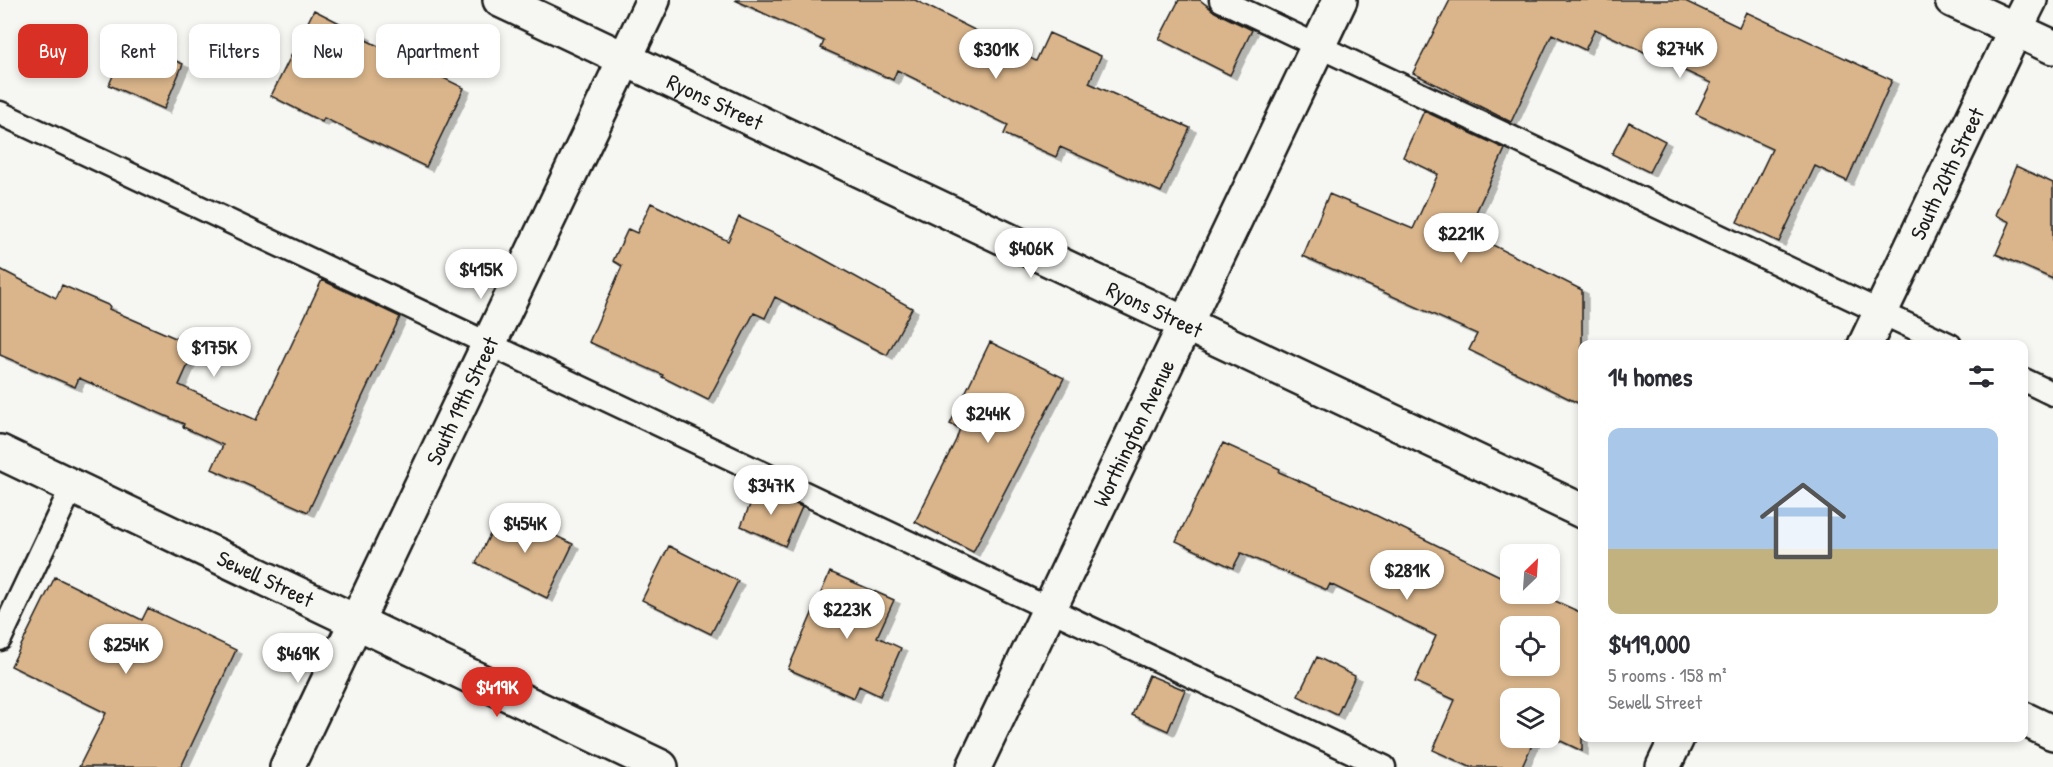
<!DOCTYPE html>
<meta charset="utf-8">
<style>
body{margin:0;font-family:"Patrick Hand",sans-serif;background:#f2f2f3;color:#2b2b33;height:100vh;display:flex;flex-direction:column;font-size:22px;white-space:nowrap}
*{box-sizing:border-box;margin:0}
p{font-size:20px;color:#7c7c81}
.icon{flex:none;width:33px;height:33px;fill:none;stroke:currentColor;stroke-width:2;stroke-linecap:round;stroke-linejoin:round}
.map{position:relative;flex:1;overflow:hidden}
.drawer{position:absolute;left:1578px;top:340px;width:450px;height:402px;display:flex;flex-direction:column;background:#fff;border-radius:12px;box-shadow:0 3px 9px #0003}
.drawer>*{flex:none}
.hud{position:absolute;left:18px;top:24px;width:570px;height:54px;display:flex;gap:12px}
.needle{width:39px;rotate:25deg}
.buttons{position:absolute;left:1500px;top:544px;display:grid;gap:12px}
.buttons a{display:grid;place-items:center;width:60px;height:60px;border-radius:12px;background:#fff;box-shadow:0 3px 9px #0003;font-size:30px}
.price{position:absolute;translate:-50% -51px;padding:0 14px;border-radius:21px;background:#fff;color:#222;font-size:20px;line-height:39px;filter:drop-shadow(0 2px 3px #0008)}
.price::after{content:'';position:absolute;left:50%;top:36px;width:18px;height:14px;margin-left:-9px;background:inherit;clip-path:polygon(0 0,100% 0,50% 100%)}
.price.current{background:#d93025;color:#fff}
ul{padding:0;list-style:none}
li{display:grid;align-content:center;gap:12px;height:318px;padding:0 30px}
li span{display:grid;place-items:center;height:186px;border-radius:12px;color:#555}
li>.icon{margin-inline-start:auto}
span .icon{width:108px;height:108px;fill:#fffc;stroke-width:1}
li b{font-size:26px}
h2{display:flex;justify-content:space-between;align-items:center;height:72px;padding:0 30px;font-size:26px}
.pill{padding:0 21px;border-radius:12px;background:#fff;box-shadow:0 3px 9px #0003;font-size:21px;line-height:54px}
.pill.current{background:#d93025;color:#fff}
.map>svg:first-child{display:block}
.building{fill:#dab58b;stroke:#1c1c1c;stroke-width:1.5;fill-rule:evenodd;filter:url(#shadow)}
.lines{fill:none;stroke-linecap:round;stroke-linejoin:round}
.service-casing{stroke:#1c1c1c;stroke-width:27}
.minor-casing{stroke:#1c1c1c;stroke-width:38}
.tertiary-casing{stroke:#1c1c1c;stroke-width:38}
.secondary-casing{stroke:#1c1c1c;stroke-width:38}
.service{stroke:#f6f6f2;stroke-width:22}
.minor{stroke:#f6f6f2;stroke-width:33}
.tertiary{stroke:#f6f6f2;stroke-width:33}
.secondary{stroke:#f6f6f2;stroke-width:33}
.labels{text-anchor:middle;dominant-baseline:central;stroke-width:4.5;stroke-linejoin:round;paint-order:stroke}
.street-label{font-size:22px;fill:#1c1c1c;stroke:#f6f6f2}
</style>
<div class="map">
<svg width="2053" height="767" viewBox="0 0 2053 767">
<defs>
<filter id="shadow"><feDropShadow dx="6" dy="4" stdDeviation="0" flood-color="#0004"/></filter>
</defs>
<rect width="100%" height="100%" fill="#f6f6f2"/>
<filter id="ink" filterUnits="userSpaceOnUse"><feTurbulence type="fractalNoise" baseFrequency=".0167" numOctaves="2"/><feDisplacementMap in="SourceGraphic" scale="12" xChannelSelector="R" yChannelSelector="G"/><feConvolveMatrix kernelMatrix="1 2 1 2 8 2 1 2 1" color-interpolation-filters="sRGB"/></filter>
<g filter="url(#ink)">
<path class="building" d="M735,0H915L1036,61L1049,33L1101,56L1089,83L1190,128L1161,192L1060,147L1056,157L1004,134L1008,125L897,70L893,80L821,48L824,41Z
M1179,0H1200L1215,12L1252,30L1230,75L1159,39Z
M1450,0H1683L1739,27L1746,12L1892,80L1847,181L1815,166L1779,242L1737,222L1772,149L1696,114L1711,83L1595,29L1585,50L1552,34L1511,122L1413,73Z
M314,10L365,36L364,39L464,88L426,167L324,118L322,122L271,96Z
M128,40L183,64L164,109L109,85Z
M1424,111L1505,149L1467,232L1582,290V405L1469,350L1477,334L1303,256L1329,194L1413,229L1438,174L1403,157Z
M1629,122L1665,141L1649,172L1612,154Z
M2016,166L2053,183V279L1996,254L2010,222L1995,215Z
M651,203L728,241L739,217L800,246L912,308L887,355L775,297L765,318L754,313L708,400L662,377L663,375L589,342L622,266L613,261L628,229L637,233Z
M0,269L56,298L62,285L110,306L109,309L196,347L179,385L256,420L322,280L400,317L308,512L212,469L223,445L183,427L184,424L79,378L75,387L0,355Z
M990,342L1064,378L973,552L915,522L956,440L960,428L950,424Z
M1223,443L1280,469L1279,472L1363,509L1510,581V594H1540L1582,613V751L1550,736V699H1510V738H1535L1522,767H1470L1433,750L1455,700L1415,682L1436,636L1330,584L1327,590L1241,553L1233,568L1176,541ZM1510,627H1550V666H1510Z
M758,486L802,507L785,546L741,526Z
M502,510L573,544L547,598L476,563Z
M669,546L738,581L711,634L642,600Z
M830,572L894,600L877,637L901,648L880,696L859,686L854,698L788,669Z
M55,577L142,620L148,608L236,650L181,767H79L106,713L11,666Z
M1317,657L1355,676L1337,715L1298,696Z
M1149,675L1185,690L1168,731L1132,715Z"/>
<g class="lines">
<g class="service-casing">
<path id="service" d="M1221,0L1950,345
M0,113L1384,767
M2024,380L2053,394
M0,639L72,487"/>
</g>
<g class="minor-casing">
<g id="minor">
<path id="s1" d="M500,0L1582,511"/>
<path id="s2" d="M1865,345L2015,30"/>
<path id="s3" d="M0,452L661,767"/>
<path d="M2024,719L2053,733"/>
<path id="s4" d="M287,767L653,0"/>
<path id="s5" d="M974,767L1340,0"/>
<path d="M1663,767L1677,738"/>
</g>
</g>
<g class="tertiary-casing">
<path id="tertiary" d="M2015,30L2030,0"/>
</g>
<g class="secondary-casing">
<path id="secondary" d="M1952,0L2053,47"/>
</g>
<use href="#service" class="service"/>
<use href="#minor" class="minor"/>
<use href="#tertiary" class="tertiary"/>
<use href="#secondary" class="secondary"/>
</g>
</g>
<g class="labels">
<g class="street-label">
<text stroke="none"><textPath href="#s1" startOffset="238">Ryons Street</textPath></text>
<text stroke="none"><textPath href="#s2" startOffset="190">South 20th Street</textPath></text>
<text stroke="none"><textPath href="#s1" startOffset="724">Ryons Street</textPath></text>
<text stroke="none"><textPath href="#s4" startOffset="406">South 19th Street</textPath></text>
<text stroke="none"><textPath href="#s5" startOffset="370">Worthington Avenue</textPath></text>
<text stroke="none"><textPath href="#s3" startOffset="294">Sewell Street</textPath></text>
</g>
</g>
</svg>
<div class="buttons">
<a><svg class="needle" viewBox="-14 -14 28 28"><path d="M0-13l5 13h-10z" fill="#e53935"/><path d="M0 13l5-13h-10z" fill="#7c7c81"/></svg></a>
<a><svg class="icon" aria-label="locate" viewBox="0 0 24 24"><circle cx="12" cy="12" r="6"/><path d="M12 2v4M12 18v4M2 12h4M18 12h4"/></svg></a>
<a><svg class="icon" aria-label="layers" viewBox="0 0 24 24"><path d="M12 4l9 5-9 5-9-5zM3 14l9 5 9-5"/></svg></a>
</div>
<b class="price" style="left:1680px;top:79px">$274K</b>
<b class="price" style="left:996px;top:80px">$301K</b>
<b class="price" style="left:1461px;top:264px">$221K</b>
<b class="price" style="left:1031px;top:279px">$406K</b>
<b class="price" style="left:481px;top:300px">$415K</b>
<b class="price" style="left:214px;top:378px">$175K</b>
<b class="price" style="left:988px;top:444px">$244K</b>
<b class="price" style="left:771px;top:516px">$347K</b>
<b class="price" style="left:525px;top:554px">$454K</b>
<b class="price" style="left:1407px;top:601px">$281K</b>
<b class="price" style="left:847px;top:640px">$223K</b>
<b class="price" style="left:126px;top:675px">$254K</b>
<b class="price" style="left:298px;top:684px">$469K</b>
<b class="price current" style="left:497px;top:718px">$419K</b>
<div class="hud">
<a class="pill current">Buy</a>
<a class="pill">Rent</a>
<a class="pill">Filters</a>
<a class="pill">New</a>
<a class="pill">Apartment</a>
</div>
<section class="drawer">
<h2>14 homes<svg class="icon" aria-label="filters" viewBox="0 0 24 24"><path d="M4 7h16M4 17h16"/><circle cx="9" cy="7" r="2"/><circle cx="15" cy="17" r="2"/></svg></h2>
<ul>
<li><span style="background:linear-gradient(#a9c7e8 65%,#c2b280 0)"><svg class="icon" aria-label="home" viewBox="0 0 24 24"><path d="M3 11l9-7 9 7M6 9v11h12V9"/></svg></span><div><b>$419,000</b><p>5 rooms · 158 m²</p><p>Sewell Street</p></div></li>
</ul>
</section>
</div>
